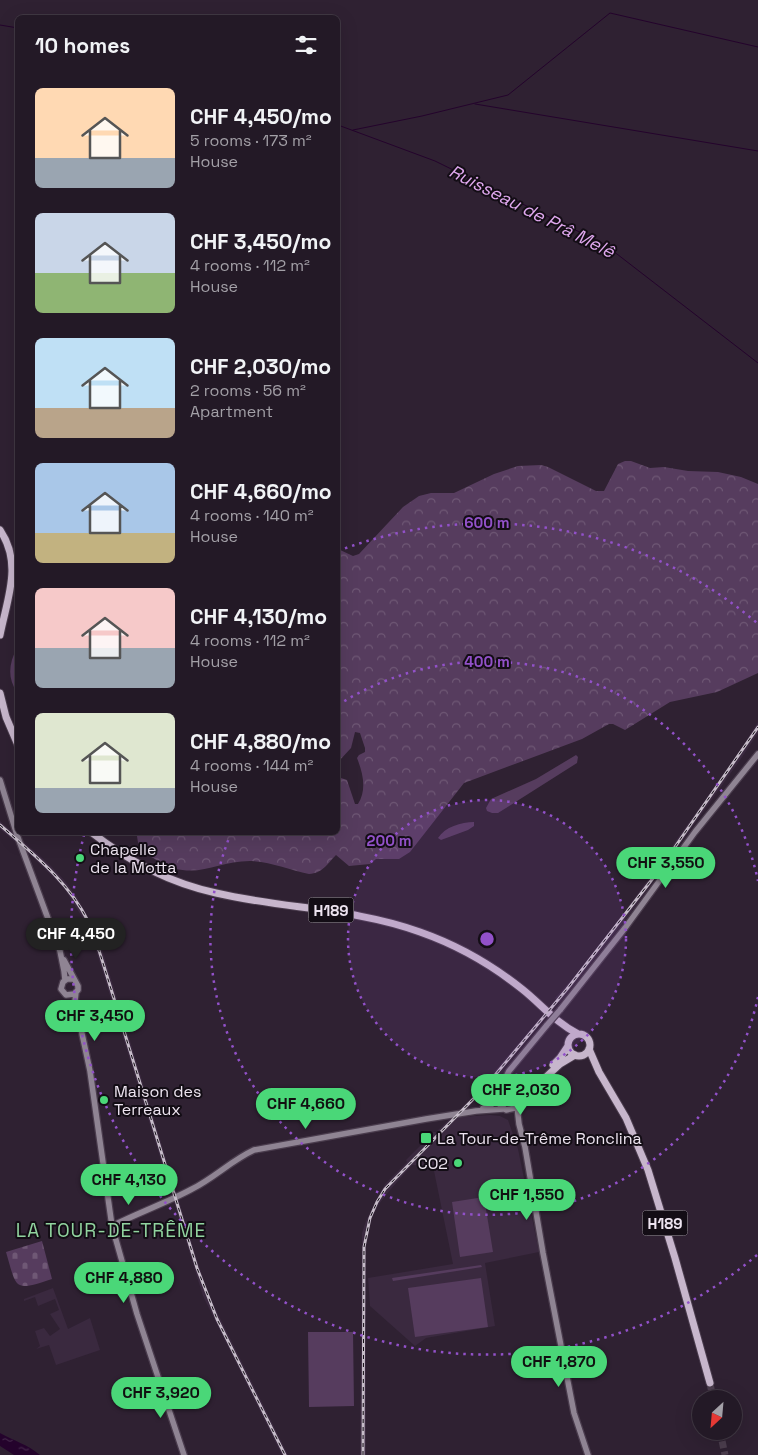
<!DOCTYPE html>
<meta charset="utf-8">
<style>
body{margin:0;font-family:"Space Grotesk",sans-serif;background:#2b222e;color:#f1f3f6;height:100vh;display:flex;flex-direction:column;font-size:19px;white-space:nowrap}
*{box-sizing:border-box;margin:0}
p{font-size:16px;color:#a3a0a7}
.icon{flex:none;width:28px;height:28px;fill:none;stroke:currentColor;stroke-width:2;stroke-linecap:round;stroke-linejoin:round}
.map{position:relative;flex:1;overflow:hidden}
.panel{position:absolute;left:15px;top:15px;width:325px;height:820px;display:flex;flex-direction:column;background:#231926;border-radius:8px;box-shadow:0 5px 20px #0002,0 0 0 1px #403843}
.panel>*{flex:none}
.needle{width:32px;rotate:206deg}
.fabs{position:absolute;left:692px;top:1390px;display:grid;gap:10px}
.fabs a{display:grid;place-items:center;width:50px;height:50px;border-radius:50%;background:#231926;box-shadow:0 5px 20px #0002,0 0 0 1px #403843;font-size:25px}
.price{position:absolute;translate:-50% -42px;padding:0 11px;border-radius:18px;background:#4ad778;color:#111;font-size:16px;line-height:32px;filter:drop-shadow(0 1px 2px #0008)}
.price::after{content:'';position:absolute;left:50%;top:30px;width:15px;height:11px;margin-left:-8px;background:inherit;clip-path:polygon(0 0,100% 0,50% 100%)}
.price.active{background:#222;color:#fff}
ul{padding:0;list-style:none}
li{display:flex;align-items:center;gap:15px;height:125px;padding:0 20px}
li span{display:grid;place-items:center;flex:none;width:140px;height:100px;border-radius:8px;color:#555}
li>.icon{margin-inline-start:auto}
span .icon{width:60px;height:60px;fill:#fffc;stroke-width:1}
li b{font-size:21px}
h2{display:flex;justify-content:space-between;align-items:center;height:60px;padding:0 20px;font-size:21px}
.map>svg:first-child{display:block}
.built{fill:#3a293f}
.green{fill:#563c5e}
.forest{fill:url(#forest-crowns)}
.cemetery{fill:url(#cemetery-stones)}
.water{fill:url(#water-ripples)}
.lines{fill:none;stroke-linecap:round;stroke-linejoin:round}
.stream{stroke:#24032c;stroke-width:1}
.highway-tunnel{stroke:#4c3e4e;stroke-width:7;stroke-dasharray:7 3.5;stroke-linecap:butt}
.secondary-casing{stroke:#4a3c4d;stroke-width:8}
.highway-casing{stroke:#4a3c4d;stroke-width:9}
.secondary{stroke:#8f8493;stroke-width:5.5}
.highway{stroke:#c7b6cc;stroke-width:7}
.rail-casing{stroke:#c6bcc9;stroke-width:3}
.rail{stroke:#130d15;stroke-width:1;stroke-dasharray:4;stroke-linecap:butt}
.secondary-bridge-casing{stroke:#4a3c4d;stroke-width:8;stroke-linecap:butt}
.secondary-bridge{stroke:#8f8493;stroke-width:5.5}
.ring{fill:none;stroke:#9251c9;stroke-width:2.5;stroke-dasharray:2.5 5}
.poi-dot{fill:#4ad778;stroke:#130d15;stroke-width:2}
.labels{text-anchor:middle;dominant-baseline:central;stroke-width:4;stroke-linejoin:round;paint-order:stroke}
.shield{fill:#130d15;stroke:#aca4ae;stroke-width:1}
.shield-label{font-size:15px;font-weight:bold;fill:#ede4f0}
.poi-label{font-size:16px;fill:#ede4f0;stroke:#130d15;text-anchor:start}
.water-label{font-size:18px;font-style:italic;fill:#e0a8ef;stroke:#130d15}
.quarter-label{font-size:19px;letter-spacing:1px;fill:#91d49f;stroke:#130d15}
.centre{fill:#9251c9;stroke:#130d15;stroke-width:2.5}
.ring-label{font-size:15px;text-anchor:middle;font-weight:bold;fill:#9251c9;stroke:#130d15;stroke-width:4;stroke-linejoin:round;paint-order:stroke}
</style>
<div class="map">
<svg width="758" height="1455" viewBox="0 0 758 1455">
<defs>
<pattern id="forest-crowns" width="20" height="18" patternUnits="userSpaceOnUse" patternTransform="scale(1.25)"><rect width="20" height="18" fill="#563c5e"/><path d="M2 6a3 3 0 1 1 6 0M12 15a3 3 0 1 1 6 0" fill="none" stroke="#6f5875"/></pattern>
<pattern id="cemetery-stones" width="16" height="16" patternUnits="userSpaceOnUse" patternTransform="scale(1.25)"><rect width="16" height="16" fill="#563c5e"/><path d="M2 7V4a2 2 0 0 1 4 0v3zM10 15v-3a2 2 0 0 1 4 0v3z" fill="#6f5875"/></pattern>
<pattern id="water-ripples" width="26" height="14" patternUnits="userSpaceOnUse" patternTransform="scale(1.25)"><rect width="26" height="14" fill="#24032c"/><path d="M2 4q2-2 4 0t4 0M15 11q2-2 4 0t4 0" fill="none" stroke="#44284b"/></pattern>
</defs>
<rect width="100%" height="100%" fill="#2f2132"/>
<path class="built" d="M758,722V733L740,760L630,914L560,1003L555,998L573,978L621,917L736,757Z
M0,821L49,864L65,881L77,897L94,928L101,946L197,1260L209,1296L288,1455H282L203,1296L95,947L87,925L64,888L35,859L0,829Z
M540,1018L543,1021L460,1117L490,1115L500,1116L508,1120L518,1149L539,1252L485,1263L495,1326L426,1338L415,1346L370,1306L368,1278L453,1264L433,1166L412,1165L390,1190L379,1204L371,1219L366,1243V1455H360L362,1246V1233L366,1221L385,1184L407,1162L406,1160L426,1140L425,1139L432,1132H436L472,1098Z
M53,1288L68,1329L90,1318L100,1350L56,1365L49,1345L36,1349L40,1346L35,1331L44,1328L50,1336L60,1329L50,1314L59,1310L55,1299L38,1306L35,1297L24,1301V1299Z"/>
<path class="green" d="M576,755L578,757L577,763L498,813H492L487,811L486,808L491,799L536,779Z
M474,822V826L468,830L441,840L438,838C445,827 461,822 474,822Z
M484,1197L493,1252L460,1257L452,1202Z
M481,1265L482,1267L393,1281L392,1278Z
M481,1278L488,1327L415,1337L408,1288Z
M308,1332H353L354,1406L309,1407Z"/>
<path class="forest" d="M625,461H631L650,468L664,467L688,471L718,472L741,477L758,484V673L717,692L670,702L625,730L613,724H609L582,739L464,783L410,852L399,859H376L370,864L349,866L336,855C327,864 323,873 309,874C291,870 271,862 252,861C216,860 195,883 158,861C152,857 144,854 140,847C137,843 138,837 136,833L338,832V777L347,780L355,804H358C367,790 363,773 357,758L359,755L365,752V748L360,733L355,732L351,748L338,762V549L353,556L359,554L403,507L419,496L431,493H454L494,474L518,466L541,465L548,467L596,491H604L618,464Z
M17,648V692C7,678 9,663 17,648Z"/>
<path class="cemetery" d="M42,1241L52,1279C13,1292 17,1289 6,1252Z"/>
<path class="water" d="M0,1433C14,1441 27,1444 40,1455H14L0,1446Z"/>
<g class="lines">
<path class="stream" d="M0,25L18,28
M475,104L758,151
M338,125L435,161L604,244L758,363
M353,130L422,116L508,95L610,13L758,47"/>
<path class="highway-tunnel" d="M710,1383L713,1399
M720,1431L725,1455"/>
<g class="secondary-casing">
<path id="secondary" d="M0,780L17,835L60,951L64,971L65,980
M64,960L78,986V990L74,994L66,995L61,989L63,982L67,979H74
M76,992L75,1001L90,1071L112,1226L137,1314L184,1455
M560,1010L625,928L695,832L758,754
M502,1094L509,1092L515,1095L518,1101L515,1108L506,1110L499,1104L504,1081L509,1071L547,1025
M517,1106L519,1124L525,1147L543,1253L574,1413L588,1455
M483,1108L491,1105L499,1099
M112,1226C138,1213 166,1203 192,1189C214,1178 232,1160 254,1150L426,1119L476,1111L503,1109"/>
</g>
<g class="highway-casing">
<path id="highway" d="M0,530C23,564 7,599 0,635
M0,693L6,717L18,745
M91,832C128,861 170,883 216,893C284,909 354,908 420,932C457,945 492,965 522,989C541,1004 556,1023 578,1034
M568 1045a11 11 0 1 1 22 0a11 11 0 1 1-22 0Z
M589,1049L599,1072L626,1118L648,1170L675,1258L710,1383
M553,1065L560,1058L568,1046
M514,1094L523,1091L530,1086
M518,1103L560,1064L575,1055"/>
</g>
<use href="#secondary" class="secondary"/>
<use href="#highway" class="highway"/>
<g class="rail-casing">
<path id="rail" d="M0,825C33,854 68,881 88,921C96,939 101,957 107,976L197,1268L217,1319L285,1455
M363,1455L364,1247L370,1218L377,1202L385,1189L486,1086L567,989L657,873L758,727"/>
</g>
<use href="#rail" class="rail"/>
<g class="secondary-bridge-casing">
<path id="secondary-bridge" d="M547,1025L560,1010"/>
</g>
<use href="#secondary-bridge" class="secondary-bridge"/>
</g>
<circle cx="487" cy="939" r="139" fill="#9251c9" fill-opacity=".12"/>
<g class="ring">
<circle cx="487" cy="939" r="139"/>
<path d="M758 997A277 277 0 1 1 231 833M338 705A277 277 0 0 1 758 881"/>
<path d="M757 1255A416 416 0 0 1 84 835M338 551A416 416 0 0 1 757 623"/>
</g>
<g class="poi-dot">
<circle cx="80" cy="858" r="5"/>
<circle cx="104" cy="1100" r="5"/>
<rect x="420" y="1132" width="12" height="12" rx="2.5"/>
<circle cx="458" cy="1163" r="5"/>
</g>
<g class="labels">
<g class="shield">
<rect x="308.5" y="897.5" width="45" height="25" rx="4"/>
<rect x="642.5" y="1210.5" width="45" height="25" rx="4"/>
</g>
<g class="shield-label">
<text x="331" y="910">H189</text>
<text x="665" y="1223">H189</text>
</g>
<g class="poi-label">
<text x="90" y="849">Chapelle<tspan x="90" dy="18">de la Motta</tspan></text>
<text x="114" y="1091">Maison des<tspan x="114" dy="18">Terreaux</tspan></text>
<text x="437" y="1138">La Tour-de-Trême Ronclina</text>
<text x="448" y="1163" text-anchor="end">CO2</text>
</g>
<g class="water-label">
<text transform="translate(532 211) rotate(27)">Ruisseau de Prâ Melê</text>
</g>
<g class="quarter-label">
<text x="111" y="1230">LA TOUR-DE-TRÊME</text>
</g>
</g>
<circle cx="487" cy="939" r="8" class="centre"/>
<g class="ring-label">
<text x="487" y="528">600 m</text>
<text x="487" y="667">400 m</text>
<text x="389" y="846">200 m</text>
</g>
</svg>
<div class="fabs">
<a><svg class="needle" viewBox="-14 -14 28 28"><path d="M0-13l5 13h-10z" fill="#e53935"/><path d="M0 13l5-13h-10z" fill="#a3a0a7"/></svg></a>
</div>
<b class="price" style="left:666px;top:889px">CHF 3,550</b>
<b class="price active" style="left:76px;top:960px">CHF 4,450</b>
<b class="price" style="left:95px;top:1042px">CHF 3,450</b>
<b class="price" style="left:521px;top:1116px">CHF 2,030</b>
<b class="price" style="left:306px;top:1130px">CHF 4,660</b>
<b class="price" style="left:129px;top:1206px">CHF 4,130</b>
<b class="price" style="left:527px;top:1221px">CHF 1,550</b>
<b class="price" style="left:124px;top:1304px">CHF 4,880</b>
<b class="price" style="left:559px;top:1388px">CHF 1,870</b>
<b class="price" style="left:161px;top:1419px">CHF 3,920</b>
<section class="panel">
<h2>10 homes<svg class="icon" aria-label="filters" viewBox="0 0 24 24"><path d="M4 7h16M4 17h16"/><circle cx="9" cy="7" r="2"/><circle cx="15" cy="17" r="2"/></svg></h2>
<ul>
<li><span style="background:linear-gradient(#ffd9b3 70%,#9aa5b1 0)"><svg class="icon" aria-label="home" viewBox="0 0 24 24"><path d="M3 11l9-7 9 7M6 9v11h12V9"/></svg></span><div><b>CHF 4,450/mo</b><p>5 rooms · 173 m²</p><p>House</p></div></li>
<li><span style="background:linear-gradient(#c9d6e8 60%,#8fb573 0)"><svg class="icon" aria-label="home" viewBox="0 0 24 24"><path d="M3 11l9-7 9 7M6 9v11h12V9"/></svg></span><div><b>CHF 3,450/mo</b><p>4 rooms · 112 m²</p><p>House</p></div></li>
<li><span style="background:linear-gradient(#bfe0f5 70%,#b9a48a 0)"><svg class="icon" aria-label="home" viewBox="0 0 24 24"><path d="M3 11l9-7 9 7M6 9v11h12V9"/></svg></span><div><b>CHF 2,030/mo</b><p>2 rooms · 56 m²</p><p>Apartment</p></div></li>
<li><span style="background:linear-gradient(#a9c7e8 70%,#c2b280 0)"><svg class="icon" aria-label="home" viewBox="0 0 24 24"><path d="M3 11l9-7 9 7M6 9v11h12V9"/></svg></span><div><b>CHF 4,660/mo</b><p>4 rooms · 140 m²</p><p>House</p></div></li>
<li><span style="background:linear-gradient(#f6c9c9 60%,#9aa5b1 0)"><svg class="icon" aria-label="home" viewBox="0 0 24 24"><path d="M3 11l9-7 9 7M6 9v11h12V9"/></svg></span><div><b>CHF 4,130/mo</b><p>4 rooms · 112 m²</p><p>House</p></div></li>
<li><span style="background:linear-gradient(#dfe7d0 75%,#9aa5b1 0)"><svg class="icon" aria-label="home" viewBox="0 0 24 24"><path d="M3 11l9-7 9 7M6 9v11h12V9"/></svg></span><div><b>CHF 4,880/mo</b><p>4 rooms · 144 m²</p><p>House</p></div></li>
</ul>
</section>
</div>
